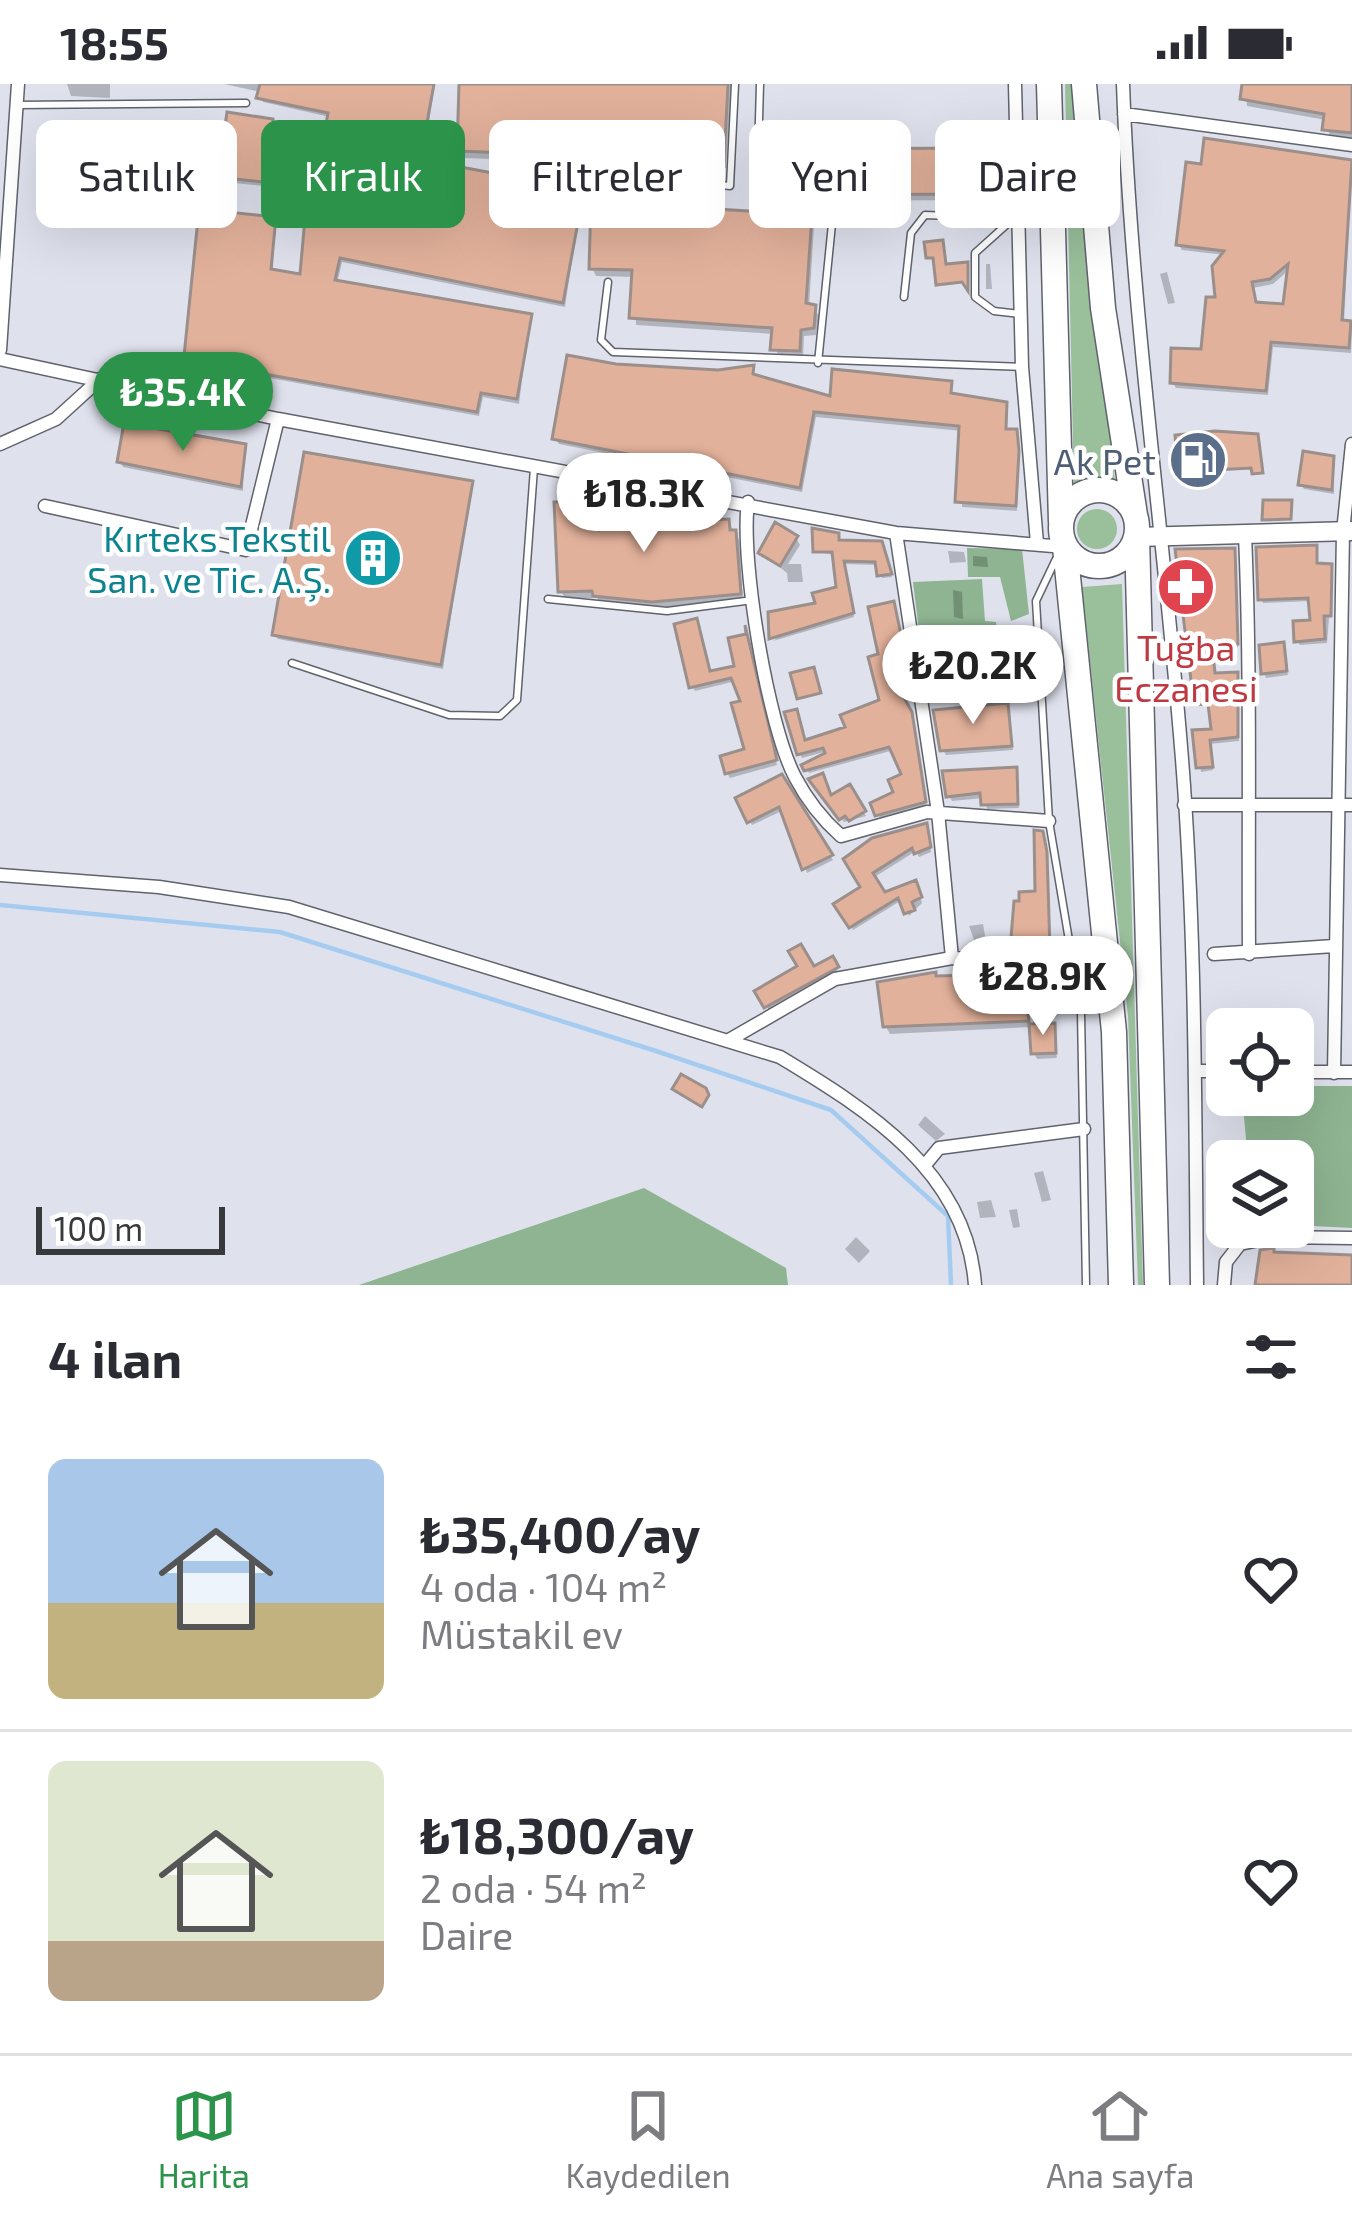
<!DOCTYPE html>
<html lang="tr">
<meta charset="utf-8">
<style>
body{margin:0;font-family:"Exo 2",sans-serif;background:#f7f7f7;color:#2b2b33;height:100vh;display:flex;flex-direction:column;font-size:45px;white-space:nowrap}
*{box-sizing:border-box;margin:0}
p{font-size:39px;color:#7c7c81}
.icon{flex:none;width:66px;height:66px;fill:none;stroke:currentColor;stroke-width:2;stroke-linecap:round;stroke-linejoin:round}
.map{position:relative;height:1201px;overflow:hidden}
.details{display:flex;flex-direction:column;background:#fff;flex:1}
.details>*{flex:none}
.top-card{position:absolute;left:36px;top:36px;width:1281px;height:108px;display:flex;gap:24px}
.controls{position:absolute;left:1206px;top:924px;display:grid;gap:24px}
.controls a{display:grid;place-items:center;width:108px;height:108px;border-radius:18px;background:#fff;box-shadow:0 12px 48px #0002;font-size:60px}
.scale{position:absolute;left:36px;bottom:30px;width:189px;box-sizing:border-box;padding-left:12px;border:6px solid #38393d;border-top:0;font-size:33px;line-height:42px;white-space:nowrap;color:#38393d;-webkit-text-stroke:9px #fff;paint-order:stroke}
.price{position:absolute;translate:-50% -102px;padding:0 27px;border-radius:42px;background:#fff;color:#222;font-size:39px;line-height:78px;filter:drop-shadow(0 3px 6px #0008)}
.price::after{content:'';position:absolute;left:50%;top:72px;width:36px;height:27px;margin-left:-18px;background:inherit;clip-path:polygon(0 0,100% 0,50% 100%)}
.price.active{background:#2b934a;color:#fff}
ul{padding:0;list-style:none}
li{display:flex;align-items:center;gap:36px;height:300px;padding:0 48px}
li+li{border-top:3px solid #e1e1e2}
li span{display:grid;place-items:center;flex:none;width:336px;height:240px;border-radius:18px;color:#555}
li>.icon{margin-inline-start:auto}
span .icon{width:144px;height:144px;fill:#fffc;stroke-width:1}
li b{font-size:51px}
h2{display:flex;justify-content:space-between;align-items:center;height:144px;padding:0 48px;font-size:51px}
.tag{padding:0 42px;border-radius:18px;background:#fff;box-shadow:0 12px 48px #0002;font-size:42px;line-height:108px}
.tag.active{background:#2b934a;color:#fff}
.status{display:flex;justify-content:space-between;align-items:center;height:84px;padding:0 60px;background:#fff;direction:ltr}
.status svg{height:33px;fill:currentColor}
.menu{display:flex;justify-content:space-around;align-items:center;height:168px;border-top:3px solid #e1e1e2;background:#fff;font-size:33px;color:#7c7c81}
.menu a{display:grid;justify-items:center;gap:6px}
.menu .active{color:#2b934a}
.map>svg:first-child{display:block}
.green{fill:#99bf9b}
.forest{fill:#8eb491}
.shadow{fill:#0003;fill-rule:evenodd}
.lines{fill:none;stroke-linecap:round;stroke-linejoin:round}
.stream{stroke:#a5ccf0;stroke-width:4.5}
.building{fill:#e2b19b;stroke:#9b8f8b;stroke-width:3;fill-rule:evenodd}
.lane-casing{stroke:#60626c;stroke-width:9}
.street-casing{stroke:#60626c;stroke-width:15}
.secondary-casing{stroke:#60626c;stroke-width:21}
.highway-casing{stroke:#60626c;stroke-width:27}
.lane{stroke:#fff;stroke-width:6}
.street{stroke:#fff;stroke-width:12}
.secondary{stroke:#fff;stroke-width:18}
.highway{stroke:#fff;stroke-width:24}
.labels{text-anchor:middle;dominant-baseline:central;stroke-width:9;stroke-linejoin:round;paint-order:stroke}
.service-label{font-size:36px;fill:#4e5e75;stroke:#fff;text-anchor:end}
.culture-label{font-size:36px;fill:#0d838f;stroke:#fff;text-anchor:end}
.health-label{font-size:36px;fill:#be3a42;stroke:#fff}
</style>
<div class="status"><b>18:55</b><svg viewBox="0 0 49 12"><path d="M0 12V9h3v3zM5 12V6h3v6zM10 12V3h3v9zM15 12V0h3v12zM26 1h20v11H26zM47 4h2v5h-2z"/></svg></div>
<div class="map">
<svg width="1352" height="1201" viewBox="0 0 1352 1201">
<rect width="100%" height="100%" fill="#dfe2ed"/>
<path class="green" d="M1065,0H1075L1115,398L1074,403Z
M1077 445a20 20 0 1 1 40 0a20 20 0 1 1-40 0Z
M1122,500L1143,1201H1138L1128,932L1082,503Z"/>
<path class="forest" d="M967,464L1022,465L1029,530L1011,537L1000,493H968Z
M982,495L985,537L996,538L1001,587L926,604L913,498Z
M1293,1002H1352V1144L1293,1141V1077H1248L1242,1011H1293Z
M644,1104L786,1184L788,1201H359Z"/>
<path class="shadow" d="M67,0H110V14L71,12Z
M224,0H435L424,70H416L415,78L582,109L565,223L342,178L337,200L530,233L519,320L483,313L479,332L275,295L190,286L186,281L274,136L273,189L303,194L353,112L373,107L380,71L329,61L330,33L263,18L261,8Z
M462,0H731L726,84L464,74Z
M1245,0H1352V55L1330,53L1326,36L1247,22Z
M271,38L273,103L203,96L200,91Z
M1206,58L1352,78L1344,239L1352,244L1351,269L1273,263L1268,311L1176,304L1173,299L1204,268L1218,217L1225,171L1182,166L1179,161ZM1290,185L1285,224L1257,221L1253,204L1273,200Z
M979,67L983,116L792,117L788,110Z
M716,111L720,128L810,134L814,142L809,223L819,231L816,251L804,252L803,274L778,273L774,250L636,241L635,193L596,192L592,184L700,127Z
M986,180H990L992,205H986Z
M1167,188L1175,219L1168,220L1160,190Z
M616,283L719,289L752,284L755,294L833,315L950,300L953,312L1002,359L1015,348L1018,354L1017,427L962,423V347L816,333L802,408L559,360L555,354Z
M1258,356L1262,390L1254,385L1181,387Z
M244,363L243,407L123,383L120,377Z
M1332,374L1334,410L1304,405L1301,400Z
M471,400L443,585L278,555L275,550Z
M590,420L595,434L669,427L673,441L728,438L739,456L743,517L657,525L600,519L597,514L566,515L561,508Z
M837,452L839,459L880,460L892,493L882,494L879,481L843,480L854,533L773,557L839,505L835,471L816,468Z
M796,454L800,461L788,480H801L803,498H788L787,489L762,469Z
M1315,465L1317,482L1333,487L1327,559L1300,561L1297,557L1313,538L1312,517L1263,519L1261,515Z
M948,467L964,468L966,478L950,479Z
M1233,467L1238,563L1213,565L1215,592L1238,595L1239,657L1210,660L1213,686L1201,688L1195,649L1214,647L1212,623L1197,620Z
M973,472L987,473L988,483L973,482Z
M953,506L962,508L963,535L954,533Z
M894,524L902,560L896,561L909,612L901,614L913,636L926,722L880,734L878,730L905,692L894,666L809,689L805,682L832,666L802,674L800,670L805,659L849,645L883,618L882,572Z
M746,553L777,681L730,694L727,689L747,667L744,619L736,597L695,607L692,602L710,590L738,584Z
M1282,561L1288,591L1266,594L1264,589Z
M1024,567L1028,581L1010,585L1006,569Z
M994,595L995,602L944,611Z
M1007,622L1013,666L946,671L943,666Z
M1015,686L1019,724L987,725L984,714L952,717L949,712Z
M781,694L833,776L807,789L784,726L752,741L739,715Z
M813,697L831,715L849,704L866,732L844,738Z
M928,747L931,768L919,773L916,767L873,794L884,812L918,803L922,819L909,832L902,816L853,846L837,821L864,804L847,776Z
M1044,755L1051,870H1015L1011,839L1038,810Z
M983,840L987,863L977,864L969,842Z
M832,876L838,888L769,926L758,908Z
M1051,892L1056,909L1026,912L1031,943L890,950L886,943L937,895Z
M1053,943L1057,974L1037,975L1034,969Z
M925,1032L945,1050L936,1057L918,1041Z
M1043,1087L1051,1116L1042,1118L1034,1089Z
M991,1116L996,1133L980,1134L977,1118Z
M1017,1125L1020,1143L1013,1144L1009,1126Z
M1246,1143H1259L1268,1145L1247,1149Z
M856,1153L870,1167L859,1179L845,1165Z"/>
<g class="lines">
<path class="stream" d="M0,821L280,848L656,967L831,1026L948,1132L951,1201"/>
</g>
<path class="building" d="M260,0H434L422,66L414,65L413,74L584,106L563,219L340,174L335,196L532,230L517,315L481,309L477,328L270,291L183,282L199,125L276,133L271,185L300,190L308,101L350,108V101L371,104L378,67L323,56L328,29L256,14Z
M459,0H728L724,77L457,67Z
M1242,0H1352V49L1322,46L1324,30L1240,15Z
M227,28L273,35L272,99L197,91L200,60L222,63Z
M1204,54L1352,76L1342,236L1351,237L1349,264L1271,258L1266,307L1170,299L1171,264L1201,265L1206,213H1215L1212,182L1224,167L1176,161L1186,78L1201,80ZM1288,180L1283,220L1256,218L1252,198L1270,195Z
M980,64L981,110L785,111L784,65Z
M700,106L718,108L717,125L812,131L806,219L816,221L814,244L801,246L800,267L770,266L772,244L629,234L632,186L589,185L591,117L698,124Z
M943,156L946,180L968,178V207L962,198L936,201L933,174H926L924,158Z
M567,271L616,280L718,286L754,281L753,290L830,312L832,285L952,297L951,309L1007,318L1006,345H1017L1019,367L1016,422L955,418L959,342L814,328L800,404L552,355Z
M124,339L246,360L241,403L117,378Z
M1215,347L1258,350L1263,389L1252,390L1251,384L1178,388L1175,351Z
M1303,367L1334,372L1332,406L1298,401Z
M304,368L473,397L441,581L272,551Z
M1263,416H1292L1291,435L1262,436Z
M592,417L593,431L670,424L671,438L729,435L730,446H736L741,510L652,518L593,512L592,507L558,508L554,418Z
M775,438L798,452L780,482L758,469Z
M812,444L839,449V456L882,457L892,490L877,492L875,478L844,477L854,529L769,555L768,528L815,519L812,509L836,503L832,468H813Z
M1317,461V479L1332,480L1331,532H1324L1325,555L1294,558L1293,537L1310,536L1308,514L1258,516L1256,463Z
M1235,464L1238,560L1212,561L1215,589L1238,588V653L1210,656L1213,683L1196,684L1192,646L1211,645L1208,620L1194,621L1175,465Z
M894,517L902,556L896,557L909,608L902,610L912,628L926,718L875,732L870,719L893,708L888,696L901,690L889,663L804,687L801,681L825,669L823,664L797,671L784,628L797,625L805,656L845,643L840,631L879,616L868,573L878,570L868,523Z
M697,534L710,587L734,582L728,554L746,550L745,541L777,676L725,690L720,672L744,665L731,619L740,617L731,594L689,604L674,540Z
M1284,558L1287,587L1261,590L1259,561Z
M814,583L821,609L797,615L790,589Z
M994,590L996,599L941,612L939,602Z
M1008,619L1012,662L940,667L933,626Z
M1017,683L1018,720L981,721L980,709L946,713L942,687Z
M823,689L831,711L850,700L866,727L849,737L845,732L839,736L808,695Z
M782,690L833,771L802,786L779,723L747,739L735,714Z
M927,739L931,763L914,770L912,764L873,789L885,808L916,796L922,813L912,818L915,826L904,830L898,814L849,844L833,820L860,803L843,775L872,754Z
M1034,746L1043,747L1047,768L1050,866H1010L1014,817H1019V808L1035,807Z
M801,860L814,882L833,872L839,883L764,924L754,907L797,882L788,867Z
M936,888V892L1053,889L1054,902L1024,906L1029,937L883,943L877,898Z
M1055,939L1056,969L1031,970L1029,940Z
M681,990L706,1004L709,1011L702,1023L672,1005Z
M1274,1164V1168L1352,1171V1201H1255L1260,1166Z"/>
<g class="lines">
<g class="lane-casing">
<path id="lane" d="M16,21L246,19
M540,81L730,102L735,0
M757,106L760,0
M608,198L601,256L613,268L1022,283
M904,213L911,149L925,131L978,133L1002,142
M1020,230L994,227L975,213V169L1044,107
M818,279L833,130
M1056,475L1036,517L1049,737L1081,928L1086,1201
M548,515L667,527L753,516
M292,579L449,631L500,632L517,616L534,384"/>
</g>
<g class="street-casing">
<path id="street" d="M1015,0L1022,283L1037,459
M1123,0C1131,222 1163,442 1181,663C1196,842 1195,1022 1197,1201
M1124,30L1352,61
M0,266L18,0
M0,275L278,335L896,449L1065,463
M0,360L56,335L100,295
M748,418C740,476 768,642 795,693C806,714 823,736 841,752L927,728L1049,737
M45,422L246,466L278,335
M896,449L938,728L952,874
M1245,451C1251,590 1248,730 1249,870
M1184,721H1352
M0,791L159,803L289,823L780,973C868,1026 967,1088 975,1201
M1214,870L1334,862
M729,956L835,895L952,874L1073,879
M1195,987H1227
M1293,988H1352
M1334,989L1343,448L1352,360
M925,1081L939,1064L1084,1045
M1224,1201L1226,1178L1240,1160L1273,1153L1352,1154"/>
</g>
<g class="secondary-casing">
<path id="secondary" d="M1137,453L1352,447"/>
</g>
<g class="highway-casing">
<path id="highway" d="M1049,0L1061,438
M1084,0L1103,224L1135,431
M1061 444a38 38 0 1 1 76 0a38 38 0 1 1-76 0Z
M1137,453L1157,1201
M1065,463L1114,948L1121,1201"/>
</g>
<use href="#lane" class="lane"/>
<use href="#street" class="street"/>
<use href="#secondary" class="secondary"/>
<use href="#highway" class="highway"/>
</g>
<defs>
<g id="fuel-disc" transform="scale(3)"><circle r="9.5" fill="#5c6f8a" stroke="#fff"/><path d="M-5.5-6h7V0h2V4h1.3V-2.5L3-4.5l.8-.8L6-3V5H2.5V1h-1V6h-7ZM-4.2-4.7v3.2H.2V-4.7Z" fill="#fff"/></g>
<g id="building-disc" transform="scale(3)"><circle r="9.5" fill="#0f9aa8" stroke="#fff"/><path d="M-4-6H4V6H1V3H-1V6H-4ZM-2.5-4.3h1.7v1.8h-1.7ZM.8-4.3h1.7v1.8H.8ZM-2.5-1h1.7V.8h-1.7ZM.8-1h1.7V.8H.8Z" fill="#fff"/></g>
<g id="pharmacy-disc" transform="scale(3)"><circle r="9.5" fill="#e0444e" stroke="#fff"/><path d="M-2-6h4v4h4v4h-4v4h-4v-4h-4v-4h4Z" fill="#fff"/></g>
</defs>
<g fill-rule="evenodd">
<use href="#fuel-disc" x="1198" y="376"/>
<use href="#building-disc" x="373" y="474"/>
<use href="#pharmacy-disc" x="1186" y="503"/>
</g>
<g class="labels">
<g class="service-label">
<text x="1156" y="376">Ak Pet</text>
</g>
<g class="culture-label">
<text x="331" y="453">Kırteks Tekstil<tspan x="331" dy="41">San. ve Tic. A.Ş.</tspan></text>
</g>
<g class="health-label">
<text x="1186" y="562">Tuğba<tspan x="1186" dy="41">Eczanesi</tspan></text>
</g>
</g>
</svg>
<div class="controls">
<a><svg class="icon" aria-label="locate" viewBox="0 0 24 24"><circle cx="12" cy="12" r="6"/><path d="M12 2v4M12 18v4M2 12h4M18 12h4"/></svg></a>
<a><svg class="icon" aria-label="layers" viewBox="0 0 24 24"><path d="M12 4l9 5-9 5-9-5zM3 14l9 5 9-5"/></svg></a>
</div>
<div class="scale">100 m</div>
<b class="price active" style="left:183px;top:370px">₺35.4K</b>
<b class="price" style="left:644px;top:471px">₺18.3K</b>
<b class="price" style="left:973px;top:643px">₺20.2K</b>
<b class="price" style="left:1043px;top:954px">₺28.9K</b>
<div class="top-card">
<a class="tag">Satılık</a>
<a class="tag active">Kiralık</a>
<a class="tag">Filtreler</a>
<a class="tag">Yeni</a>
<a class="tag">Daire</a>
</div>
</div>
<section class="details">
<h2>4 ilan<svg class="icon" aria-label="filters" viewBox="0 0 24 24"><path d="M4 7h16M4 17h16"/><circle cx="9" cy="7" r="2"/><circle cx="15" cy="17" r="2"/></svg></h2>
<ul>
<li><span style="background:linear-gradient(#a9c7e8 60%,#c2b280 0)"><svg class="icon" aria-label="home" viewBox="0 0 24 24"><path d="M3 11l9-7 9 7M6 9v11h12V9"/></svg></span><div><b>₺35,400/ay</b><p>4 oda · 104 m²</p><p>Müstakil ev</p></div><svg class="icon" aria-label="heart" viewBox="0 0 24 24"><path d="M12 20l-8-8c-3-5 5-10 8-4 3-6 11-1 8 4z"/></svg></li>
<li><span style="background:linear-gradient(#dfe7d0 75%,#b9a48a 0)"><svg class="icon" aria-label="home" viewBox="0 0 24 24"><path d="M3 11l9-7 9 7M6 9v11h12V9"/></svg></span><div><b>₺18,300/ay</b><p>2 oda · 54 m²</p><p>Daire</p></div><svg class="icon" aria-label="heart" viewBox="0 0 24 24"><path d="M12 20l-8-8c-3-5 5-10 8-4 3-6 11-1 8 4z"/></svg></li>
</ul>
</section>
<nav class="menu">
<a class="active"><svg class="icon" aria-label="map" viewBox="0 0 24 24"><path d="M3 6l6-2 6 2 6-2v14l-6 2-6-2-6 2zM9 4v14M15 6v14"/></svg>Harita</a>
<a><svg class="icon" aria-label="saved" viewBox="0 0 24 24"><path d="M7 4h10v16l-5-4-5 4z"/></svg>Kaydedilen</a>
<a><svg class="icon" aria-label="home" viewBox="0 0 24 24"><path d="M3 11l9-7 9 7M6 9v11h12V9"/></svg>Ana sayfa</a>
</nav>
